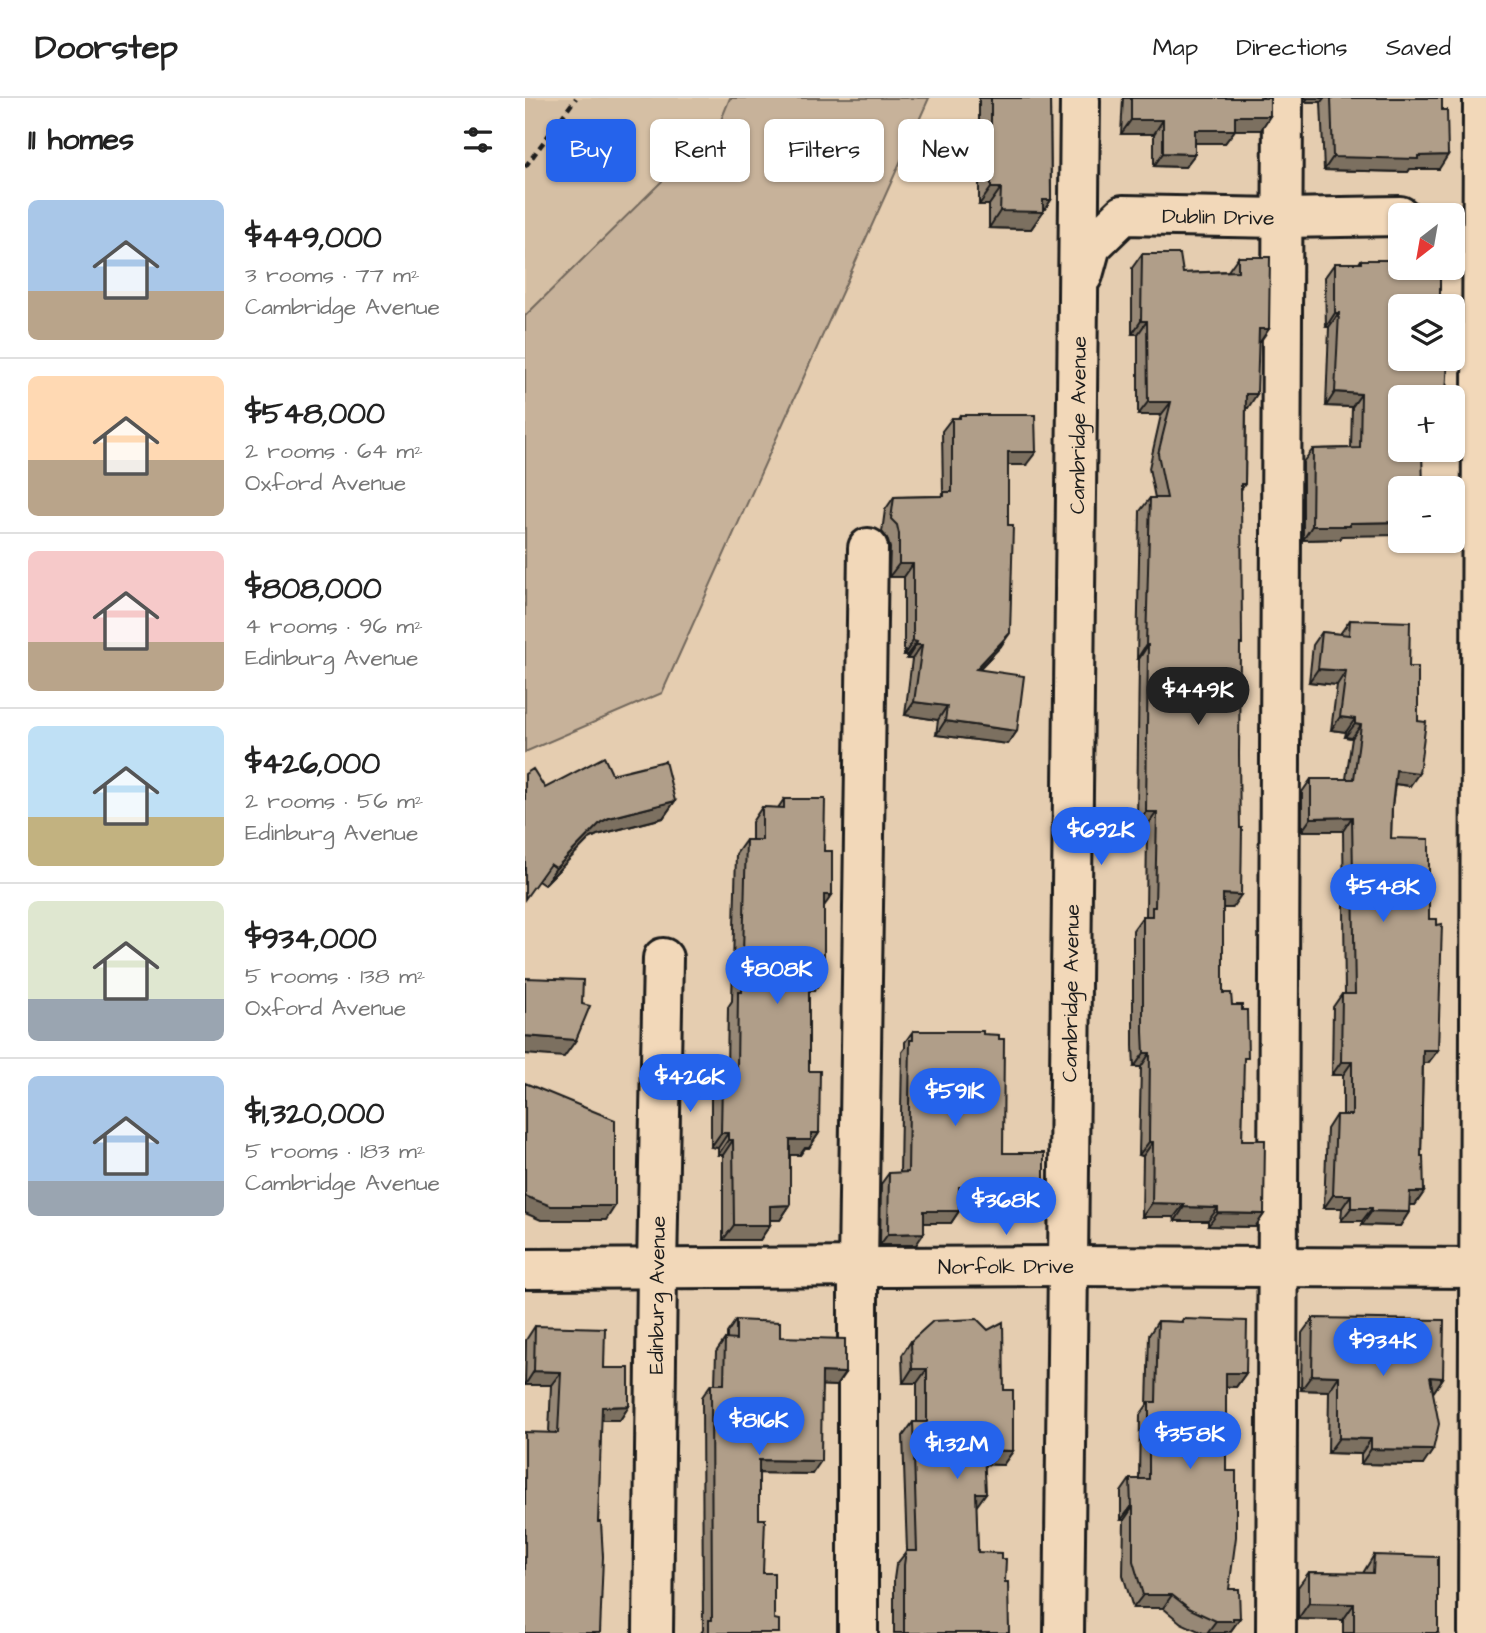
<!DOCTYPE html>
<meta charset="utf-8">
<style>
body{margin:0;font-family:"Architects Daughter",sans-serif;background:#f2f2f2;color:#222;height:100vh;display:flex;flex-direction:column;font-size:26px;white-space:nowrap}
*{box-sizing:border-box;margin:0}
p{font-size:23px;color:#767676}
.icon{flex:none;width:38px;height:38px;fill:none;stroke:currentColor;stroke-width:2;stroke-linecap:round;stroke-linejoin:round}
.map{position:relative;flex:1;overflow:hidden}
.panel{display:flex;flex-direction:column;background:#fff;width:525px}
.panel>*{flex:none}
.guide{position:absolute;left:21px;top:21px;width:665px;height:63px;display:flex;gap:14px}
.needle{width:46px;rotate:211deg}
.tools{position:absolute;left:863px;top:105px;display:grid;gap:14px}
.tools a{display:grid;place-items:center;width:77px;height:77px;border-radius:10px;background:#fff;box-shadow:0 2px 5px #0004;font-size:35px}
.price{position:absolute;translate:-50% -60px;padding:0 16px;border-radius:24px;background:#2563eb;color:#fff;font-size:23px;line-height:46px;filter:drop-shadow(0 2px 4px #0008)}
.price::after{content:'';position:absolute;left:50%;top:42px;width:21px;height:16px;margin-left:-10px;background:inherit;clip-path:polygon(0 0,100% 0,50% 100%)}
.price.active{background:#222;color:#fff}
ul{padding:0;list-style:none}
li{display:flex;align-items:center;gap:21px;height:175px;padding:0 28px}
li+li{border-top:2px solid #e0e0e0}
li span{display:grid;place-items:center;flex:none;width:196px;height:140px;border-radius:10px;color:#555}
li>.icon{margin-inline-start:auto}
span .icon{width:84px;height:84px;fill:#fffc;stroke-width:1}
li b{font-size:30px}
h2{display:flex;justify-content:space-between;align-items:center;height:84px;padding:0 28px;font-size:30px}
.chip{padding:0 24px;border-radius:10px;background:#fff;box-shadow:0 2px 5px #0004;font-size:24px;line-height:63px}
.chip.active{background:#2563eb;color:#fff}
header{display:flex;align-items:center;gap:42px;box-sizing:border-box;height:98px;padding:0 35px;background:#fff;border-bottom:2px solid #e0e0e0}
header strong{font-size:33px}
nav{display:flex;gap:38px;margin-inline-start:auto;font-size:24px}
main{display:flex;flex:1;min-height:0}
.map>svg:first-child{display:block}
.built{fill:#d5bfa4}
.green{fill:#c7b29a;stroke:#72675b;stroke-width:2}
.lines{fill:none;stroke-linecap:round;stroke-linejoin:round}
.minor-casing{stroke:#1c1c1c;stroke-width:44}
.path{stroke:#1c1c1c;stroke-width:4.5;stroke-dasharray:7 5;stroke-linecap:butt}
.minor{stroke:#f2d8b9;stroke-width:38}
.wall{fill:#978876;stroke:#1c1c1c;stroke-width:2}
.shaded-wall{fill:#7b6f60;stroke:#1c1c1c;stroke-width:2}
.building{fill:#b09e89;stroke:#1c1c1c;stroke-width:2}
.labels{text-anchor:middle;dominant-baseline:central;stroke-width:5;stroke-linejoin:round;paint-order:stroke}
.street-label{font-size:21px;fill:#1c1c1c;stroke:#f2d8b9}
</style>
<header>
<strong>Doorstep</strong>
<nav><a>Map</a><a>Directions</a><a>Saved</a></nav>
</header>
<main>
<section class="panel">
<h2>11 homes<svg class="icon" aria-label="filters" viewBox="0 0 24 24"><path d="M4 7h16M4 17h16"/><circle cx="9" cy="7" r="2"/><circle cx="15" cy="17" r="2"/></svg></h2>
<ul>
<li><span style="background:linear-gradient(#a9c7e8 65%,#b9a48a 0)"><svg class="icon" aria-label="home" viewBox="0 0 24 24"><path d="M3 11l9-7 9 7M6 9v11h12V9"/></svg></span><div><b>$449,000</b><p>3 rooms · 77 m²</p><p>Cambridge Avenue</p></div></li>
<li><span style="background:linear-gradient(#ffd9b3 60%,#b9a48a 0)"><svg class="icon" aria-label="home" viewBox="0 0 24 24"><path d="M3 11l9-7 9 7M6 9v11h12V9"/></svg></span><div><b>$548,000</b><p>2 rooms · 64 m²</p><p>Oxford Avenue</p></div></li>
<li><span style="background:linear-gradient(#f6c9c9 65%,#b9a48a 0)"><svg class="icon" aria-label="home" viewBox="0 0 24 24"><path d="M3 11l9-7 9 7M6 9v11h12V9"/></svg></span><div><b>$808,000</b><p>4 rooms · 96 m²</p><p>Edinburg Avenue</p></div></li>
<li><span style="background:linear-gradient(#bfe0f5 65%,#c2b280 0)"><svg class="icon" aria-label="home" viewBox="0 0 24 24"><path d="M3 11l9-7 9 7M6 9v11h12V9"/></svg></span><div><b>$426,000</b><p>2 rooms · 56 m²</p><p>Edinburg Avenue</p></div></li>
<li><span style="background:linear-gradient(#dfe7d0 70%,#9aa5b1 0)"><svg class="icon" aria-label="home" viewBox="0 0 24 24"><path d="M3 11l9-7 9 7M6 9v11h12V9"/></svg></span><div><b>$934,000</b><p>5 rooms · 138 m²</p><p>Oxford Avenue</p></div></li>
<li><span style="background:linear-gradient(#a9c7e8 75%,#9aa5b1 0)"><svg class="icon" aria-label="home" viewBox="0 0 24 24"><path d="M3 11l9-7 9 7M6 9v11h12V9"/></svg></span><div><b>$1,320,000</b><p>5 rooms · 183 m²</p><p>Cambridge Avenue</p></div></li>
</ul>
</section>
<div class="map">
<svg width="961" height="1535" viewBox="0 0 961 1535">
<rect width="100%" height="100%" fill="#e5cdb0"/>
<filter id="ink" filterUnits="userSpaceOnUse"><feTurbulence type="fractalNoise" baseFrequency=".0143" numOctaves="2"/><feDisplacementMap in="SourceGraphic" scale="14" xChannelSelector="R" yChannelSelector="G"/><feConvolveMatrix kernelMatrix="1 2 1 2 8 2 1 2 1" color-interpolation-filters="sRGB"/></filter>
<g filter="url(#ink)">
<path class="built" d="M0,0H205L194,26L0,218Z"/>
<path class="green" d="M205,0H404L137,595L0,654V218L194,27Z"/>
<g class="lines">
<g class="minor-casing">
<g id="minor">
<path id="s1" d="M558,177L566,148L598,117L758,120L875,118"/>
<path id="s2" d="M0,1171L541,1168L961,1170"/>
<path id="s3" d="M128,1535L132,1170L138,860"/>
<path d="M333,1535V1169L343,450"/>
<path id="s4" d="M539,1535C541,1024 554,513 555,2"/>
<path d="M751,1535L758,0"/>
<path d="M953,1535L958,0"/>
</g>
</g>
<path class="path" d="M0,69L51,0"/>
<use href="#minor" class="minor"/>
</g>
<path class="wall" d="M454,0H525L526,102L506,131L464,130V107H454Z
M598,0H745L736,32H710L700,45H670V56L660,69L629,68V36H596Z
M779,0H917L914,71H885L883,74L799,72L796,4H780Z
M617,156L658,175L703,173L713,159L735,244H733L723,310H721L720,386L716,392L715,549L707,810H698V895L707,907L718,966L717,1042L739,1116L730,1129L683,1128V1123H650L649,1119H617L618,1058L614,1057L616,969H609L608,948V832L618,818H621L622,728L612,727L614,561H612L615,413L625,400H630L624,370L636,317H613V236H607V170Z
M836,162L875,299L817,438L815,441L778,442V364L788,351L826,350L827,309L801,308L804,229H801L800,179L810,165H834Z
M435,317L501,367H483L476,548L454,571L492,633L483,646L411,637L413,622L380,617L387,561H382V557H379V479H364L365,450L362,440L357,434L360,412L369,399L416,398L418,395L417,333L427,320H433Z
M825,522L884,569L885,688L870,686L867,708L866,740L904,821L913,952L903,965H898L896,1058L899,1094L890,1107H884V1114L875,1128L837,1127V1123H816L817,1110H799L802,1031L811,1017H818V977H807L808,909L817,896H820L818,733H777V694L786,681H821L827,640L820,639L821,634L806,632L812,587L784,584L788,547L797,534L815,536Z
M87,676L150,703L138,720L72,737L64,741L19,787L13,783L20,690Z
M259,701L299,753L307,797L299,807L289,893H284V973L294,1035L284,1050H280L275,1057H265V1107L255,1122H245V1127L235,1142H198V1057H193V1050L186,1049V998L187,987L197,973H202L203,909L207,903L211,756L221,742H227V724L237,709L253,710Z
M388,933L478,1055L511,1097L446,1098L444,1101H434V1113L426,1125H399L391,1147H355L356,1086L364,1075H375L377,954L380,950V944Z
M788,1220L918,1280L908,1294L898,1367L836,1366V1356L803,1355L804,1293L776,1292L777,1235Z
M658,1221L721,1275L711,1289H701V1373L704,1491L715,1520L705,1534H700V1535H678L656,1525L638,1510H608L598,1477L599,1422H596V1394L605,1381H614L615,1317L622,1307L624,1237L633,1223L656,1224Z
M211,1222L255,1239L311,1288L297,1287L287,1376L234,1375V1421L238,1475L249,1521L254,1535H176L178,1532L177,1299L186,1286H190L191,1254L200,1241L202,1242V1235Z
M10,1228L79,1270L104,1308L95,1322H76L73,1424L78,1459L24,1334L26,1287H0L1,1242Z
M386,1243L479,1292L488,1353L478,1367L460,1366L451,1408L453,1454L476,1461L480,1484L484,1535H369V1481L371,1467L382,1453L378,1338L388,1324H392V1285H378L377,1257Z
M849,1457L913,1535H818V1522L773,1521V1489L784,1474L838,1475Z"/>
<path class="shaded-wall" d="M783,0H799L796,4H780Z
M710,18H745L736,32H700Z
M606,22H638L629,36H596Z
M670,32H710L700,45H660Z
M638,55L670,56L660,69L629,68Z
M923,57L914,71H885L883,74L799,72L808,59Z
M466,90H476L464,107H454Z
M518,102H526L506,131L464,130L475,113Z
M810,215H814L804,229H801Z
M616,223H622L613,236H607Z
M734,231H744L735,244H724Z
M810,294L836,296L827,309L801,308Z
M896,295L921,297L919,299H893Z
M721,296H732L723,310H712Z
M623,304H646L636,317H613Z
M483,354H511L501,367H474Z
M875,424V437L817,438L815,441L778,442L787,428L825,425Z
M374,466H388L379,479H364Z
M485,535L476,548L442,584L451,571Z
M388,543L392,544L382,557H379Z
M391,547H397L387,561H382Z
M621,547H623L614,561H612Z
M793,571L821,573L812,587L784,584Z
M389,604L422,608L413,622L380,617Z
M815,619L830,621L821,634L806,632Z
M420,623L492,633L483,646L411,637Z
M830,626L836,627L827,640L820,639Z
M871,672L894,675L885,688L862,685Z
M150,703L138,720L72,737L64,741L19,787L31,770L76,724L84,720Z
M621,714H632L622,728L612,727Z
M827,719L818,733H777L786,720Z
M698,796L716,797L707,810H689Z
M299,797H307L297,811Z
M284,879H299L289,893H274Z
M0,938L51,942L39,959L0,956Z
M898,952H913L903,965H889Z
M619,955H625L616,969H609Z
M816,964H827L818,977H807Z
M196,1035H203L193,1050L186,1049Z
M286,1035H294L284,1050H280L275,1057H255L265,1042Z
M203,1042H208L198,1057H193Z
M624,1044H628L618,1058L614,1057Z
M452,1086H519L511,1097L446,1098L444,1101L426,1100L434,1089Z
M885,1094H899L890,1107H875Z
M808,1097H826L817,1110H799Z
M0,1098L90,1108L81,1122H16L0,1115Z
M627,1105L659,1106L649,1119H617Z
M265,1107L255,1122H235L245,1108Z
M659,1109L693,1110L683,1123H650Z
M826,1110H847L837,1123H816Z
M399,1113H434L426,1125H391Z
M847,1113L884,1114L875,1128L837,1127Z
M693,1115L739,1116L730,1129L683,1128Z
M209,1127H245L235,1142H198Z
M399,1135L391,1147H355L363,1136Z
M387,1271H402L392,1285H378Z
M9,1273L36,1274L26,1287H0Z
M297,1274L320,1275L311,1288L288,1287Z
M701,1275H721L711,1289L692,1288Z
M787,1277L814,1278L804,1293L776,1292Z
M905,1279L918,1280L908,1295Z
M104,1308L95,1322H67L77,1309Z
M814,1340L846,1341L836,1356L803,1355Z
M846,1351L908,1352L898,1367L836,1366Z
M459,1352L488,1353L478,1367L450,1366Z
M234,1362L296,1363L287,1376L225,1375Z
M451,1395H461L451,1409Z
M606,1409H608L599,1422H596Z
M618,1497H647L638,1510H608Z
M784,1505L829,1506L818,1522L773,1521Z
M708,1520H715L705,1534H700V1535H682L691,1523Z"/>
<path class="building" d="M466,0H525L526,102H518V114L475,113L476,90H466Z
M606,0H745V18H710V32H670V56L638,55V22H606Z
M806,0H917V12H922L923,57L893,58V61L808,59Z
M617,156H655L658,175L713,173V159H745L744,231H734L732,296H721L720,386H716L717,546H715L714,656L715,730H717L716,797L698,796V895H706L707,907H717V912H722L723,960H719L717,1042H740L739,1116L693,1115V1110L659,1109V1106L627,1105L628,1044H624L625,955H619L618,934V818H627V809H630L632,714H621L623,547H621L625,400H642L633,356L646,304H623L622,223H616Z
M836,162H875V170H915V208H875V261H923L921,297L896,295V299H875V352H897L898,390H875V424L825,425V428H787L788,351L835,350L836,296L810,294L814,215H810V165H836Z
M435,317H510L511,354H483V427H488L485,535L451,571L499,578L492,633L420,623L422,608L389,604L397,547H391L392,544L388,543V466H374V436L372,427L366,421L369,399L419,398V394H427V320H435Z
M825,522L885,524L884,569H893V623L901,624L894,675L871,672L867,708L866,740L904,741V821H912V827L917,826L913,952H898L896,1058H898L899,1094H885L884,1114L847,1113V1110H826V1097H808L811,1017H827V964H816L817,896H830L827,719L786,720V681H829L836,627L830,626V621L815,619L821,573L793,571L797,534L824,537Z
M79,659L87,676L140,663L150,703L84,720L76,724L31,770L25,766L0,801V676L8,671L20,690Z
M259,701H300L299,753H307V797H299V879H284V973H295L294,1035H286V1042H265V1107L245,1108V1127H209L208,1042H203V1035H196L197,983V973H212L213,894H217L221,742H237V709L259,710Z
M0,880L58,882L57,906L65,908L51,942L0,938Z
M388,933H458V936L474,937V941H479L478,1055H519V1086H452V1089H434V1113H399V1135L363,1136L364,1075L383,1074L385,942H388Z
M0,985L90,1022V1108H26L0,1098Z
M788,1220L919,1222L918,1280L905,1279L914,1326L908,1352L846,1351V1341L814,1340V1278L787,1277Z
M452,1221L463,1232L478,1224L479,1292H488V1353L459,1352L461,1395H451L453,1454L476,1455V1461H481L480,1484H483L484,1535H379V1467L381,1453H392L388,1324H402V1271H387L386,1243L408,1223Z
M658,1221L722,1223L721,1275H701V1373H711V1439L704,1491H714L715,1520H708V1523H691L665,1511L647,1497H618L608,1463V1409H606L605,1381H624V1304H631L633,1223L658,1224Z
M211,1222L255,1224V1239L320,1241V1275L297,1274L296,1363L234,1362V1421H240L238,1475H249V1521L254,1522V1535H184V1522H187L186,1286H199L200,1241L211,1242Z
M10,1228L80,1230L79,1270H104V1308L77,1309L73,1424H76L78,1459L75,1535H0V1334L33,1335L36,1274L9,1273Z
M849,1457L913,1459V1535H829V1506L784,1505V1474L848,1475Z"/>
</g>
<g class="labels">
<g class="street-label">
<text stroke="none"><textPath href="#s1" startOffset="170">Dublin Drive</textPath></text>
<text stroke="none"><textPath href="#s4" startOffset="1208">Cambridge Avenue</textPath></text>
<text stroke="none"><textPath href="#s4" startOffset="640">Cambridge Avenue</textPath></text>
<text stroke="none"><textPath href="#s2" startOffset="481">Norfolk Drive</textPath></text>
<text stroke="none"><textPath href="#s3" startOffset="338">Edinburg Avenue</textPath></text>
</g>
</g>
</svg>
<div class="tools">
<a><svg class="needle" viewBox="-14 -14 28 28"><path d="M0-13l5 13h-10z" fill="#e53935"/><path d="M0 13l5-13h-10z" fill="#767676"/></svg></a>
<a><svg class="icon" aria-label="layers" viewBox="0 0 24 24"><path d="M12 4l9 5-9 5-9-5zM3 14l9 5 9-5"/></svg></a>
<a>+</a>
<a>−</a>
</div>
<b class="price active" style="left:673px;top:629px">$449K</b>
<b class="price" style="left:576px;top:769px">$692K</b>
<b class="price" style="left:858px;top:826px">$548K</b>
<b class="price" style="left:252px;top:908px">$808K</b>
<b class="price" style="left:165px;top:1016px">$426K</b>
<b class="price" style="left:430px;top:1030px">$591K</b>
<b class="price" style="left:481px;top:1139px">$368K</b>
<b class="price" style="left:858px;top:1280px">$934K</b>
<b class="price" style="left:234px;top:1359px">$816K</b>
<b class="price" style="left:665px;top:1373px">$358K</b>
<b class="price" style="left:432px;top:1383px">$1.32M</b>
<div class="guide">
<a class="chip active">Buy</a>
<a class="chip">Rent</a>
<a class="chip">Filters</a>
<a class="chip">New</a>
</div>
</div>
</main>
